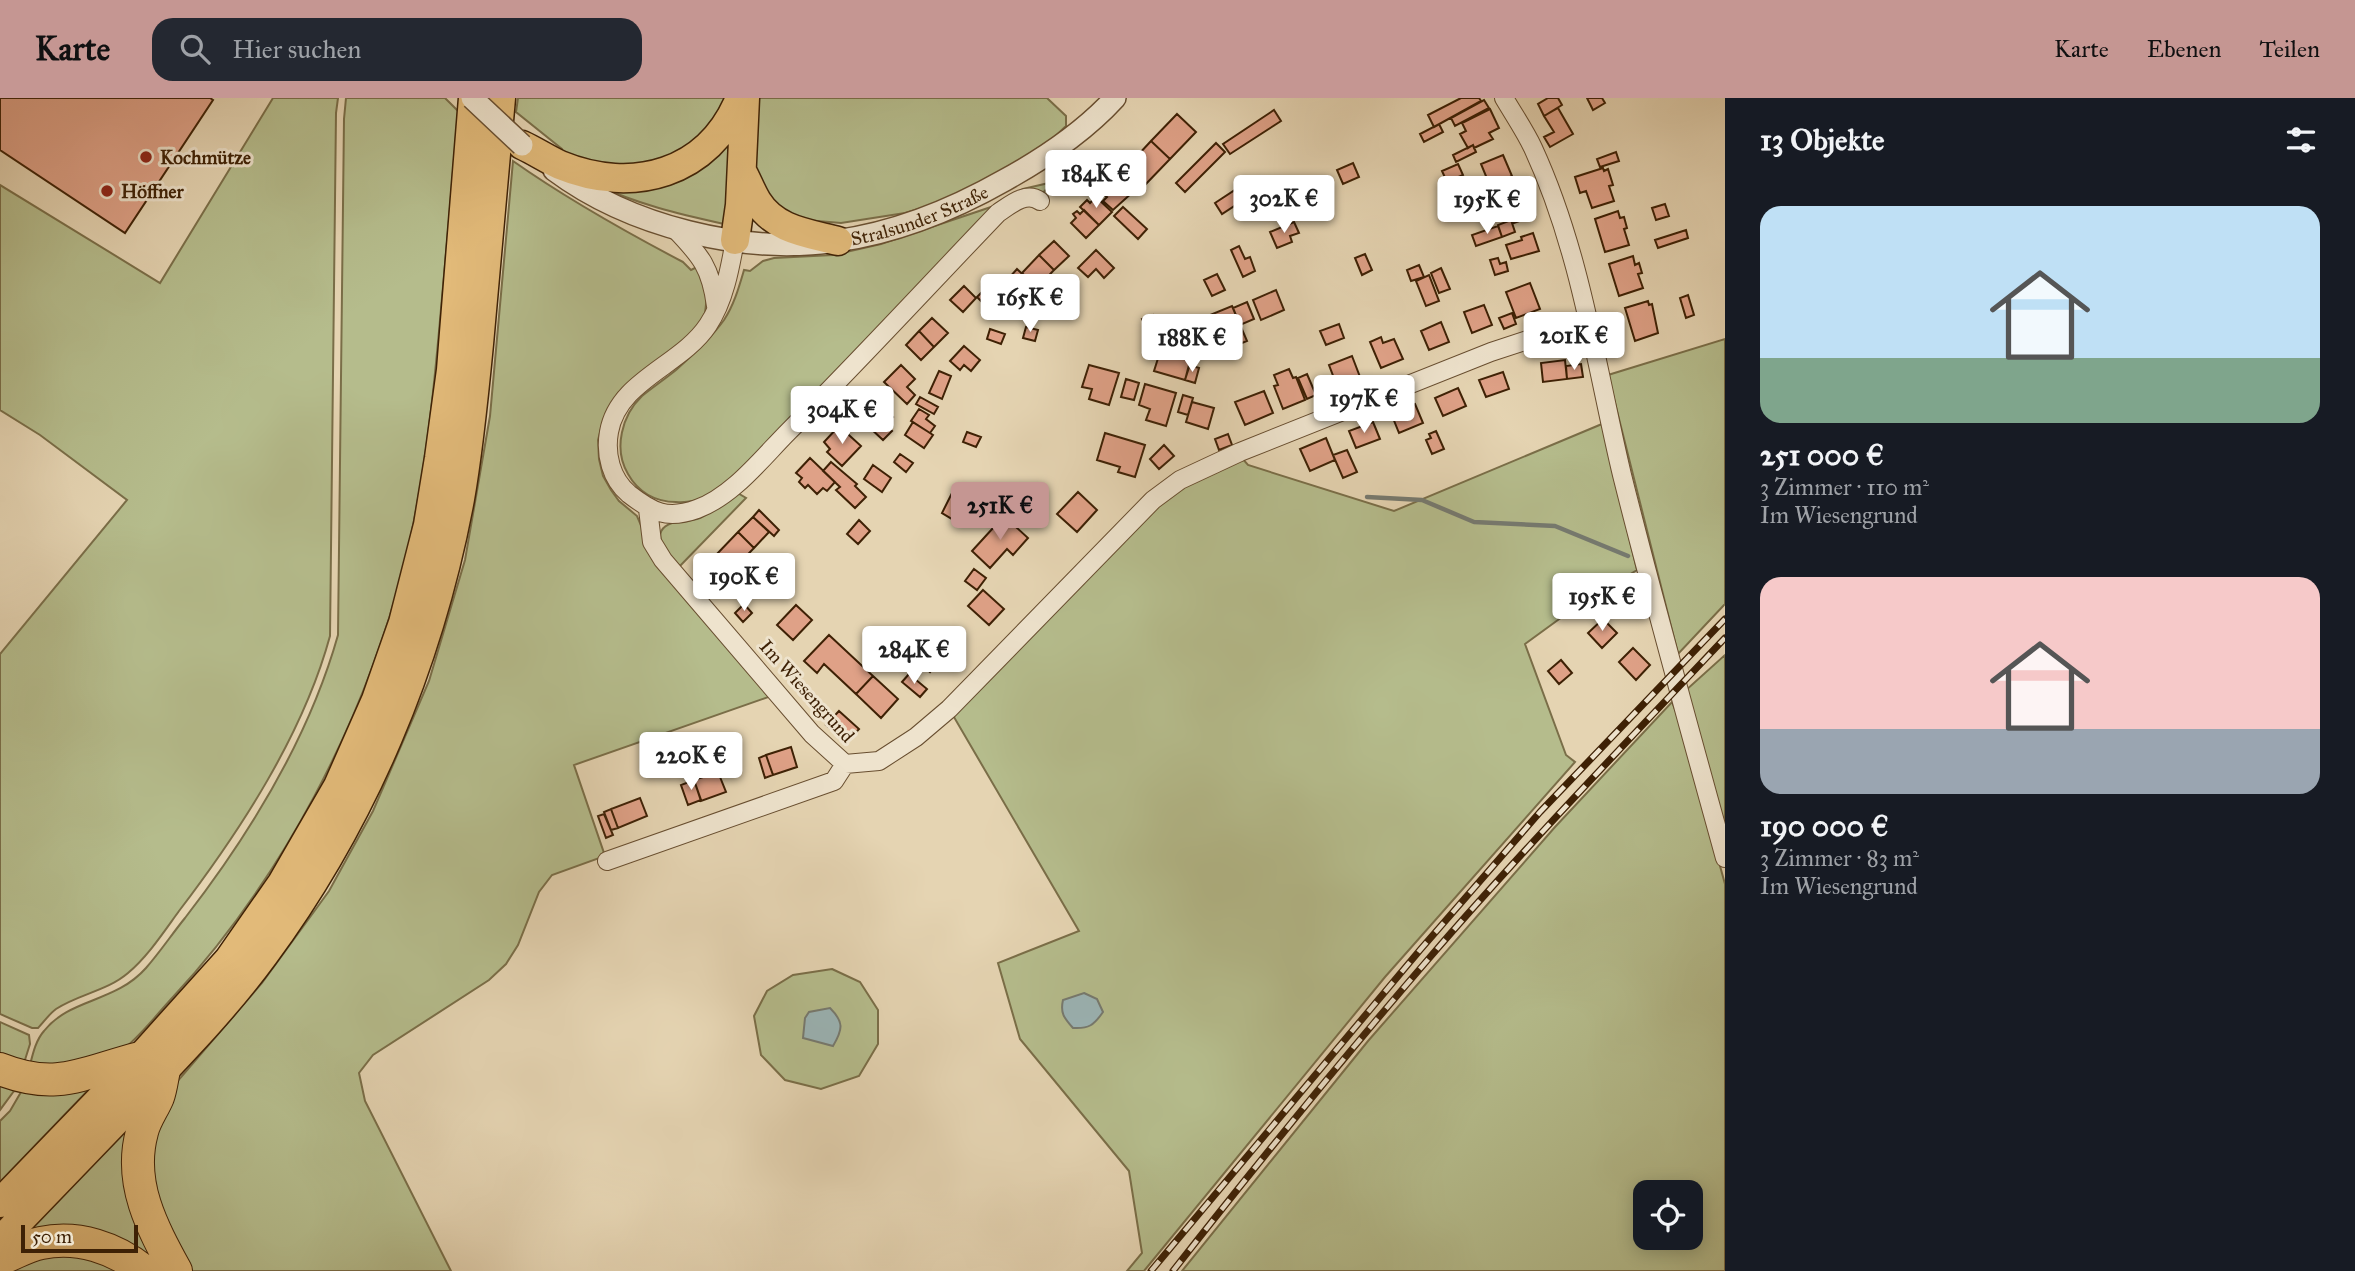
<!DOCTYPE html>
<html lang="de">
<meta charset="utf-8">
<style>
body{margin:0;font-family:"IM FELL Great Primer",serif;background:#242831;color:#f1f3f6;height:100vh;display:flex;flex-direction:column;font-size:26px;white-space:nowrap}
*{box-sizing:border-box;margin:0}
p{font-size:23px;color:#9ea1a6}
.icon{flex:none;width:38px;height:38px;fill:none;stroke:currentColor;stroke-width:2;stroke-linecap:round;stroke-linejoin:round}
.map{position:relative;flex:1;overflow:hidden}
.panel{display:flex;flex-direction:column;background:#171b24;width:630px}
.panel>*{flex:none}
.controls{position:absolute;left:1633px;top:1082px;display:grid;gap:14px}
.controls a{display:grid;place-items:center;width:70px;height:70px;border-radius:14px;background:#171b24;box-shadow:0 4px 18px #0003;font-size:35px}
.scale{position:absolute;left:21px;bottom:18px;width:117px;box-sizing:border-box;padding-left:7px;border:4px solid #3e2105;border-top:0;font-size:19px;line-height:24px;white-space:nowrap;color:#3e2105;-webkit-text-stroke:5px #eee3cd;paint-order:stroke}
.price{position:absolute;translate:-50% -60px;padding:0 16px;border-radius:7px;background:#fff;color:#222;font-size:23px;line-height:46px;filter:drop-shadow(0 2px 4px #0008)}
.price::after{content:'';position:absolute;left:50%;top:42px;width:21px;height:16px;margin-left:-10px;background:inherit;clip-path:polygon(0 0,100% 0,50% 100%)}
.price.on{background:#c59692;color:#111}
ul{padding:0;list-style:none}
li{display:grid;align-content:center;gap:14px;height:371px;padding:0 35px}
li span{display:grid;place-items:center;height:217px;border-radius:21px;color:#555}
li>.icon{margin-inline-start:auto}
span .icon{width:126px;height:126px;fill:#fffc;stroke-width:1}
li b{font-size:30px}
h2{display:flex;justify-content:space-between;align-items:center;height:84px;padding:0 35px;font-size:30px}
header{display:flex;align-items:center;gap:42px;box-sizing:border-box;height:98px;padding:0 35px;background:#c59692;color:#111}
header strong{font-size:33px}
nav{display:flex;gap:38px;margin-inline-start:auto;font-size:24px}
.search{width:490px;height:63px;background:#242831;display:flex;align-items:center;gap:18px;box-sizing:border-box;padding:0 24px;border-radius:21px;color:#9ea1a6;font-size:26px}
main{display:flex;flex:1;min-height:0}
.map>svg:first-child{display:block}
.green{fill:#b5bc8c;stroke:#7a6e48;stroke-width:2;fill-rule:evenodd}
.water{fill:#9bb5b7;stroke:#767a70;stroke-width:2}
.lines{fill:none;stroke-linecap:round;stroke-linejoin:round}
.stream{stroke:#767a70;stroke-width:4.5}
.building{fill:#dfa187;stroke:#3e2105;stroke-width:2}
.minor-casing{stroke:#684e30;stroke-width:20}
.tertiary-casing{stroke:#684e30;stroke-width:24}
.trunk-casing{stroke:#3e2105;stroke-width:31}
.motorway-casing{stroke:#3e2105;stroke-width:34}
.minor{stroke:#eee3cd;stroke-width:18}
.tertiary{stroke:#eee3cd;stroke-width:21}
.trunk{stroke:#e2ba79;stroke-width:28}
.motorway{stroke:#e2ba79;stroke-width:32}
.rail-casing{stroke:#3e2105;stroke-width:7}
.rail{stroke:#eee3cd;stroke-width:4.5;stroke-dasharray:13;stroke-linecap:butt}
.tertiary-bridge-casing{stroke:#684e30;stroke-width:24;stroke-linecap:butt}
.tertiary-bridge{stroke:#eee3cd;stroke-width:21}
.poi-dot{fill:#8f2418;stroke:#eee3cd;stroke-width:2.5}
.labels{text-anchor:middle;dominant-baseline:central;stroke-width:6;stroke-linejoin:round;paint-order:stroke}
.poi-label{font-size:19px;font-weight:bold;fill:#3e2105;stroke:#eee3cd;text-anchor:start}
.street-label{font-size:19px;fill:#3e2105;stroke:#eee3cd}
</style>
<header>
<strong>Karte</strong>
<div class="search"><svg class="icon" aria-label="search" viewBox="0 0 24 24"><circle cx="10" cy="10" r="6"/><path d="M15 15l6 6"/></svg>Hier suchen</div>
<nav><a>Karte</a><a>Ebenen</a><a>Teilen</a></nav>
</header>
<main>
<div class="map">
<svg width="1725" height="1173" viewBox="0 0 1725 1173">
<rect width="100%" height="100%" fill="#e5d4b2"/>
<filter id="stains"><feTurbulence type="fractalNoise" baseFrequency=".00286" numOctaves="4"/><feColorMatrix values="0 0 0 0 .2 0 0 0 0 .09 0 0 0 0 .02 0 0 0 .5 -.17"/></filter>
<radialGradient id="worn" r=".72"><stop offset=".6" stop-color="#630" stop-opacity="0"/><stop offset="1" stop-color="#630" stop-opacity=".3"/></radialGradient>
<path class="green" d="M273,0H338L336,15L330,538C303,637 240,733 179,813C163,835 148,858 128,875C107,893 79,896 56,911C49,916 44,924 38,930H32L0,916V556L127,402L40,337L0,312V87L160,185Z
M346,0H445L458,13C452,86 446,160 439,233C432,311 423,391 404,468C364,624 283,780 173,899C158,915 143,935 126,949C89,979 42,982 0,965V924L29,937L30,946L24,965L30,967C33,955 36,942 44,933C70,900 115,905 146,870C160,854 172,836 185,820C250,736 309,640 338,537L344,21Z
M518,0H730L727,10L672,64L588,69L562,54V51L516,14Z
M758,0H1047L1066,18V28L1045,48L1020,64L942,104L905,115L841,125L794,121L776,114L753,70Z
M737,21L724,126C679,116 636,106 595,86L634,88Z
M513,63C567,101 624,133 683,164L691,172L697,169L707,198L705,215L697,232L618,295L603,323L598,342L599,361L603,378L611,392L619,403L637,418L655,460L774,597L574,667L605,758L552,777L539,794L518,847L506,866L489,882L373,957L359,975L365,1003L451,1173H184L144,1078L163,1000L262,885L329,793L373,713L429,583L465,462L490,318Z
M1053,84L1040,98L1026,94L733,381C716,394 699,406 676,404C655,404 638,394 628,376C613,351 622,317 642,298C653,289 665,281 676,272C693,257 711,240 724,222C734,207 739,189 744,172L750,173L763,163L774,160L833,157L881,146L991,109L1023,91Z
M1725,241V506L1678,556L1608,277Z
M1602,326L1637,472L1573,511L1525,546L1566,657L1575,664L1385,879L1144,1173H1127L1142,1155L1129,1073L1020,941L998,865L1079,833L951,614L1155,406L1183,387L1241,359L1248,367L1394,413Z
M736,394L746,400L679,469C670,458 646,434 672,425C681,423 691,423 700,420C713,414 725,403 736,394Z
M1725,557V737L1685,593Z
M1672,604L1680,624L1725,786V1173H1182L1368,943L1555,729ZM1645,1094H1690V1139H1645Z
M832,871L860,884L878,912V946L859,978L821,991L785,982L761,957L754,918L767,893L793,877Z
M0,978L95,985L0,1084V1023L10,1013L21,994L14,993L0,1012Z
M134,1023L169,1173L14,1147Z
M51,1149L137,1173H0Z"/>
<path class="water" d="M1084,895L1097,901L1103,914C1094,927 1089,931 1073,930C1064,920 1060,915 1063,902Z
M830,910C844,924 843,931 833,948L803,940L805,920L809,914Z"/>
<g class="lines">
<path class="stream" d="M1367,399L1422,402L1474,424L1555,428L1628,458"/>
</g>
<path class="building" d="M0,0H210L213,2L125,135L0,52Z
M1461,0H1479L1481,3L1434,29L1428,17Z
M1548,0H1558L1562,7L1544,18L1538,6Z
M1587,0H1602L1605,5L1593,12Z
M1484,2L1489,10L1455,28L1451,20Z
M1558,10L1573,36L1550,49L1544,39L1554,34L1544,18Z
M1490,11L1499,30L1489,35L1493,41L1474,50L1473,47L1468,50L1460,36L1466,33L1462,25Z
M1274,12L1281,23L1230,56L1223,46Z
M1177,16L1196,34L1170,61L1151,43Z
M1439,26L1443,34L1424,44L1420,36Z
M1151,43L1170,61L1143,89L1125,71Z
M1216,45L1225,54L1185,94L1176,85Z
M1473,47L1476,54L1456,64L1453,57Z
M1616,54L1619,63L1600,69L1597,61Z
M1503,57L1512,78L1490,88L1481,66Z
M1091,65L1102,76L1093,84L1082,73Z
M1353,65L1359,79L1343,86L1337,72Z
M1458,66L1463,77L1447,84L1442,73Z
M1603,70L1604,73L1608,71L1613,87L1609,88L1614,103L1592,110L1586,93L1580,95L1575,79Z
M1118,78L1134,93L1113,112L1103,103L1107,99L1102,95Z
M1241,88L1248,99L1222,116L1215,105Z
M1518,91L1528,120L1514,125L1504,95Z
M1096,99L1112,114L1099,127L1080,109L1087,102L1090,105Z
M1665,106L1669,118L1656,122L1652,110Z
M1123,109L1147,131L1138,141L1114,118Z
M1084,112L1099,127L1086,140L1071,125L1076,120L1073,116L1077,113L1080,116Z
M1618,113L1620,120L1624,119L1627,130L1624,131L1629,147L1605,154L1595,121Z
M1511,122L1515,134L1502,139L1498,127Z
M1294,124L1299,135L1290,138L1292,144L1277,150L1270,134Z
M1498,128L1502,139L1476,148L1472,137Z
M1686,132L1688,140L1658,150L1655,142Z
M1533,135L1539,153L1511,161L1506,147L1522,142L1521,139Z
M1054,143L1069,158L1054,172L1039,157Z
M1239,148L1245,161L1250,159L1255,173L1243,179L1231,152Z
M1096,152L1114,170L1104,180L1096,171L1088,179L1078,170Z
M1365,156L1372,172L1362,177L1355,160Z
M1039,157L1054,172L1037,190L1022,175Z
M1633,158L1635,167L1639,165L1642,175L1638,176L1643,190L1619,198L1609,166Z
M1498,160L1500,166L1506,164L1508,173L1495,177L1490,162Z
M1419,167L1424,179L1411,183L1407,172Z
M1441,170L1450,191L1439,195L1431,175Z
M1017,171L1037,190L1028,199L1009,180Z
M1217,176L1225,192L1212,198L1204,182Z
M1429,177L1439,203L1426,208L1416,183Z
M1008,180L1023,195L1017,201L1002,186Z
M993,183L1008,199L1004,203L1008,208L997,219L977,199Z
M1530,185L1540,211L1516,220L1506,194Z
M964,188L976,200L963,214L950,202Z
M1276,192L1284,212L1261,222L1253,202Z
M1688,197L1694,217L1686,220L1680,200Z
M1037,203L1054,208L1050,220L1033,214Z
M1648,203L1649,207L1652,206L1658,235L1635,243L1625,210Z
M1247,204L1254,221L1240,227L1233,210Z
M1484,207L1492,227L1472,235L1464,214Z
M1232,208L1247,243L1225,252L1210,217Z
M1512,215L1516,226L1504,231L1499,220Z
M1153,217L1158,228L1147,233L1142,221Z
M932,220L948,235L934,249L919,233Z
M1441,224L1449,244L1429,252L1421,233Z
M1339,226L1344,240L1326,247L1320,233Z
M1026,229L1038,232L1035,243L1023,240Z
M990,231L1005,236L1001,246L987,241Z
M919,233L934,249L921,262L906,247Z
M1381,239L1383,245L1394,241L1403,261L1381,270L1370,244Z
M964,248L980,262L971,273L964,267L960,272L950,263Z
M1160,254L1191,263L1185,282L1154,273Z
M1352,258L1360,279L1337,288L1329,267Z
M1565,262L1567,281L1543,284L1541,265Z
M1581,266L1583,279L1567,281L1566,268Z
M901,267L915,281L907,289L915,297L907,306L884,284Z
M1089,267L1119,275L1109,307L1089,301L1092,291L1082,289Z
M1189,267L1199,270L1195,285L1185,282Z
M1289,271L1293,280L1296,279L1305,302L1283,311L1274,288L1278,287L1274,277Z
M939,273L951,278L942,301L929,295Z
M1503,274L1509,291L1486,299L1479,282Z
M1307,276L1316,297L1307,301L1298,280Z
M1126,281L1139,285L1134,302L1121,299Z
M1145,286L1176,295L1166,328L1146,322L1150,311L1139,307Z
M1458,290L1466,308L1443,318L1435,300Z
M1264,293L1273,315L1245,327L1235,304Z
M870,297L893,319L886,327L892,333L883,342L854,315Z
M1183,297L1193,300L1188,317L1178,314Z
M920,299L938,309L934,316L916,306Z
M1192,304L1214,310L1208,331L1186,324Z
M1415,306L1423,325L1399,335L1391,315Z
M919,311L929,317L926,321L935,328L930,335L911,323Z
M913,324L933,337L924,350L905,337Z
M1373,324L1380,341L1356,350L1349,333Z
M839,328L861,348L842,368L827,354L830,351L824,344Z
M1436,333L1444,351L1432,356L1426,342L1431,340L1429,336Z
M967,334L981,339L976,349L963,344Z
M1105,335L1145,347L1135,379L1118,374L1120,369L1097,362Z
M1228,336L1232,347L1219,352L1215,341Z
M1326,340L1335,362L1310,373L1300,351Z
M1164,347L1174,358L1159,371L1150,361Z
M1347,352L1357,374L1343,380L1333,357Z
M900,356L913,365L906,374L894,364Z
M810,360L835,384L827,393L823,390L817,396L808,387L805,390L799,384L802,380L796,375Z
M831,364L857,386L855,388L866,399L855,410L836,392L840,389L823,373Z
M873,367L891,380L882,394L864,381Z
M956,387L967,393L952,421L942,415Z
M1078,394L1097,412L1077,434L1057,416Z
M759,412L779,432L774,438L753,419Z
M1004,418L1028,440L1013,457L1007,451L990,470L972,453Z
M753,419L769,434L754,450L738,434Z
M859,422L870,433L858,446L847,436Z
M738,434L754,450L731,474L715,458Z
M974,471L986,480L977,492L965,483Z
M727,474L735,481L723,493L715,485Z
M983,492L1004,511L989,527L968,508Z
M744,506L752,515L743,524L735,515Z
M796,507L812,522L793,542L777,527Z
M1603,521L1617,535L1602,550L1588,535Z
M936,534L952,549L930,574L913,559Z
M829,537L873,578L856,596L824,566L817,575L804,563Z
M1633,550L1650,567L1636,582L1619,564Z
M1561,562L1572,575L1559,586L1548,573Z
M909,576L927,591L920,599L902,584Z
M873,578L898,601L881,620L856,596Z
M839,613L859,631L846,645L826,627Z
M791,649L797,669L773,677L766,657Z
M766,657L773,677L765,680L759,660Z
M718,674L726,694L701,703L694,682Z
M694,682L701,702L688,707L681,687Z
M640,700L647,718L618,730L611,711Z
M611,711L618,730L611,732L604,714Z
M604,716L613,737L606,740L598,718Z"/>
<g class="lines">
<g class="minor-casing">
<path id="minor" d="M1504,0C1514,17 1525,33 1533,50C1581,154 1596,268 1622,377C1654,505 1690,633 1725,760
M675,131C701,158 711,170 716,208
M735,142C730,171 724,203 708,227C681,268 618,282 609,334C605,356 611,381 629,396C652,414 667,422 697,411C733,398 762,360 789,333C860,262 928,188 998,115C1010,107 1026,93 1040,103
M648,411L652,444L663,462L812,636L845,666
M607,763L834,683L845,666L879,663L916,639L949,611L1153,402L1180,382L1240,354L1491,254L1589,222"/>
</g>
<g class="tertiary-casing">
<g id="tertiary">
<path id="s1" d="M554,72C629,128 743,157 836,143C895,135 954,111 1005,82C1045,60 1084,34 1115,0"/>
</g>
</g>
<g class="trunk-casing">
<path id="trunk" d="M522,47C535,53 547,61 560,67C633,97 709,76 740,0
M742,73C747,82 751,93 757,103C775,132 807,135 838,143
M735,142L740,107L745,0
M0,1105L140,960L229,861L282,785L338,688L376,602L403,525L428,427L439,360L451,272L473,0
M0,1143C45,1096 90,1050 135,1003C180,956 226,909 264,857C364,722 429,565 460,401C469,350 474,298 479,246C487,164 494,82 501,0"/>
</g>
<g class="motorway-casing">
<path id="motorway" d="M0,971C58,994 84,974 140,960
M164,972C162,981 161,991 158,999C153,1011 145,1021 142,1034C128,1085 152,1129 176,1173
M0,1161C14,1156 26,1148 41,1145C78,1137 115,1150 144,1173"/>
</g>
<use href="#minor" class="minor"/>
<use href="#tertiary" class="tertiary"/>
<use href="#trunk" class="trunk"/>
<use href="#motorway" class="motorway"/>
<g class="rail-casing">
<path id="rail" d="M1151,1173L1420,852L1540,714L1725,521
M1173,1173C1257,1066 1342,961 1431,858C1525,749 1626,645 1725,540"/>
</g>
<use href="#rail" class="rail"/>
<g class="tertiary-bridge-casing">
<path id="tertiary-bridge" d="M472,0L522,47"/>
</g>
<use href="#tertiary-bridge" class="tertiary-bridge"/>
</g>
<g class="poi-dot">
<circle cx="146" cy="59" r="7"/>
<circle cx="107" cy="93" r="7"/>
</g>
<g class="labels">
<g class="poi-label">
<text x="160" y="59">Kochmütze</text>
<text x="121" y="93">Höffner</text>
</g>
<g class="street-label">
<text stroke="none"><textPath href="#s1" startOffset="385">Stralsunder Straße</textPath></text>
<text transform="translate(807 593) rotate(48)">Im Wiesengrund</text>
</g>
</g>
<rect width="100%" height="100%" filter="url(#stains)"/>
<rect width="100%" height="100%" fill="url(#worn)"/>
</svg>
<div class="controls">
<a><svg class="icon" aria-label="locate" viewBox="0 0 24 24"><circle cx="12" cy="12" r="6"/><path d="M12 2v4M12 18v4M2 12h4M18 12h4"/></svg></a>
</div>
<div class="scale">50 m</div>
<b class="price" style="left:1096px;top:112px">184K €</b>
<b class="price" style="left:1284px;top:137px">302K €</b>
<b class="price" style="left:1487px;top:138px">195K €</b>
<b class="price" style="left:1030px;top:236px">165K €</b>
<b class="price" style="left:1574px;top:274px">201K €</b>
<b class="price" style="left:1192px;top:276px">188K €</b>
<b class="price" style="left:1364px;top:337px">197K €</b>
<b class="price" style="left:842px;top:348px">304K €</b>
<b class="price on" style="left:1000px;top:444px">251K €</b>
<b class="price" style="left:744px;top:515px">190K €</b>
<b class="price" style="left:1602px;top:535px">195K €</b>
<b class="price" style="left:914px;top:588px">284K €</b>
<b class="price" style="left:691px;top:694px">220K €</b>
</div>
<section class="panel">
<h2>13 Objekte<svg class="icon" aria-label="filters" viewBox="0 0 24 24"><path d="M4 7h16M4 17h16"/><circle cx="9" cy="7" r="2"/><circle cx="15" cy="17" r="2"/></svg></h2>
<ul>
<li><span style="background:linear-gradient(#bfe0f5 70%,#7fa58c 0)"><svg class="icon" aria-label="home" viewBox="0 0 24 24"><path d="M3 11l9-7 9 7M6 9v11h12V9"/></svg></span><div><b>251 000 €</b><p>3 Zimmer · 110 m²</p><p>Im Wiesengrund</p></div></li>
<li><span style="background:linear-gradient(#f6c9c9 70%,#9aa5b1 0)"><svg class="icon" aria-label="home" viewBox="0 0 24 24"><path d="M3 11l9-7 9 7M6 9v11h12V9"/></svg></span><div><b>190 000 €</b><p>3 Zimmer · 83 m²</p><p>Im Wiesengrund</p></div></li>
</ul>
</section>
</main>
